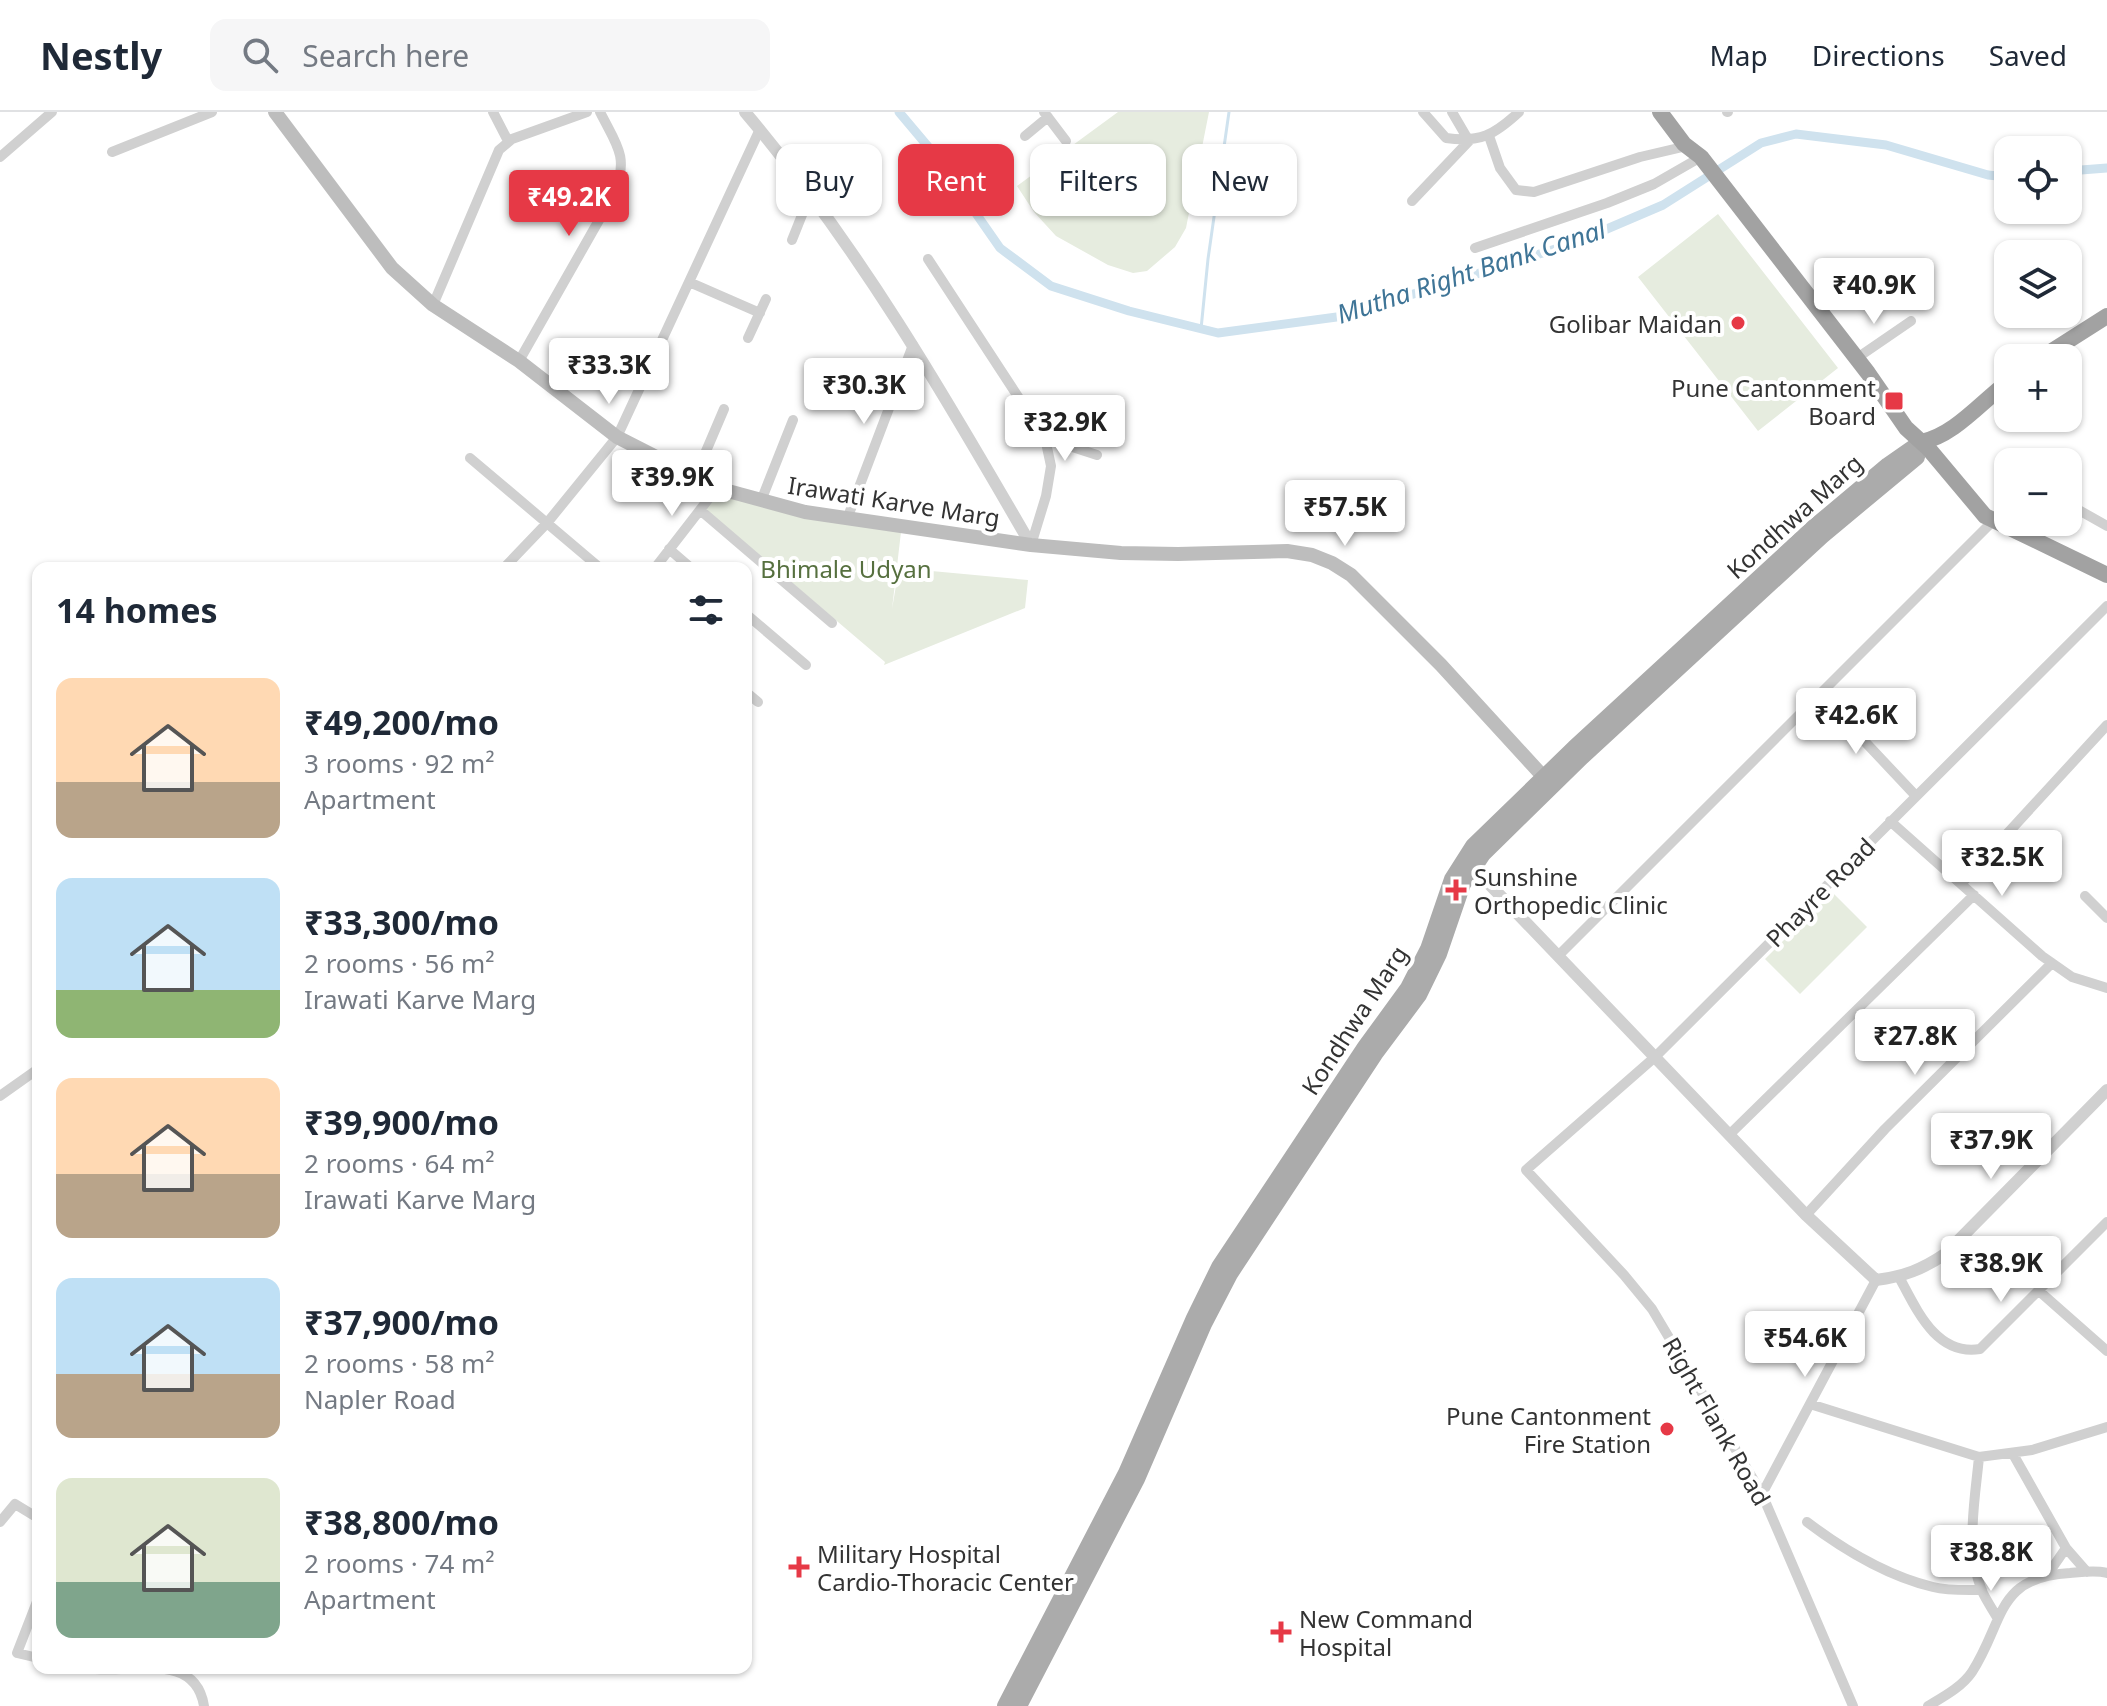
<!DOCTYPE html>
<meta charset="utf-8">
<style>
body{margin:0;font-family:"Noto Sans",sans-serif;background:#f6f6f7;color:#1f2937;height:100vh;display:flex;flex-direction:column;font-size:30px;white-space:nowrap}
*{box-sizing:border-box;margin:0}
p{font-size:26px;color:#747a83}
.icon{flex:none;width:44px;height:44px;fill:none;stroke:currentColor;stroke-width:2;stroke-linecap:round;stroke-linejoin:round}
.map{position:relative;flex:1;overflow:hidden}
.panel{position:absolute;left:32px;top:450px;width:720px;height:1112px;display:flex;flex-direction:column;background:#fff;border-radius:16px;box-shadow:0 2px 6px #0004}
.panel>*{flex:none}
.top-card{position:absolute;left:776px;top:32px;width:760px;height:72px;display:flex;gap:16px}
.controls{position:absolute;left:1994px;top:24px;display:grid;gap:16px}
.controls a{display:grid;place-items:center;width:88px;height:88px;border-radius:16px;background:#fff;box-shadow:0 2px 6px #0004;font-size:40px}
.price{position:absolute;translate:-50% -68px;padding:0 18px;border-radius:8px;background:#fff;color:#222;font-size:26px;line-height:52px;filter:drop-shadow(0 2px 4px #0008)}
.price::after{content:'';position:absolute;left:50%;top:48px;width:24px;height:18px;margin-left:-12px;background:inherit;clip-path:polygon(0 0,100% 0,50% 100%)}
.price.current{background:#e63946;color:#fff}
ul{padding:0;list-style:none}
li{display:flex;align-items:center;gap:24px;height:200px;padding:0 24px}
li span{display:grid;place-items:center;flex:none;width:224px;height:160px;border-radius:16px;color:#555}
li>.icon{margin-inline-start:auto}
span .icon{width:96px;height:96px;fill:#fffc;stroke-width:1}
li b{font-size:34px}
h2{display:flex;justify-content:space-between;align-items:center;height:96px;padding:0 24px;font-size:34px}
.chip{padding:0 28px;border-radius:16px;background:#fff;box-shadow:0 2px 6px #0004;font-size:28px;line-height:72px}
.chip.current{background:#e63946;color:#fff}
header{display:flex;align-items:center;gap:48px;box-sizing:border-box;height:112px;padding:0 40px;background:#fff;border-bottom:2px solid #e0e1e3}
header strong{font-size:38px}
nav{display:flex;gap:44px;margin-inline-start:auto;font-size:28px}
.search{width:560px;height:72px;background:#f6f6f7;display:flex;align-items:center;gap:20px;box-sizing:border-box;padding:0 28px;border-radius:16px;color:#747a83;font-size:30px}
.map>svg:first-child{display:block}
.green{fill:#e6ecdf}
.lines{fill:none;stroke-linecap:round;stroke-linejoin:round}
.stream{stroke:#cfe2ee;stroke-width:3}
.canal{stroke:#cfe2ee;stroke-width:9}
.minor{stroke:#d0d0d0;stroke-width:10}
.tertiary{stroke:#d0d0d0;stroke-width:12}
.secondary{stroke:#bdbdbd;stroke-width:14}
.primary{stroke:#ababab;stroke-width:16}
.trunk{stroke:#a2a2a2;stroke-width:16}
.poi-dot{fill:#e63946;stroke:#fff;stroke-width:3}
.labels{text-anchor:middle;dominant-baseline:central;stroke-width:8;stroke-linejoin:round;paint-order:stroke}
.poi-label{font-size:24px;fill:#333;stroke:#fff;text-anchor:end}
.street-label{font-size:24px;fill:#333;stroke:#fff}
.park-label{font-size:24px;fill:#56703f;stroke:#fff}
.water-label{font-size:26px;font-style:italic;fill:#3f7597;stroke:#fff}
</style>
<header>
<strong>Nestly</strong>
<div class="search"><svg class="icon" aria-label="search" viewBox="0 0 24 24"><circle cx="10" cy="10" r="6"/><path d="M15 15l6 6"/></svg>Search here</div>
<nav><a>Map</a><a>Directions</a><a>Saved</a></nav>
</header>
<div class="map">
<svg width="2107" height="1594" viewBox="0 0 2107 1594">
<rect width="100%" height="100%" fill="#fff"/>
<path class="green" d="M1118,0H1209L1186,116L1175,135L1147,159L1133,161L1108,153L1056,124L1034,100L1017,74Z
M1718,102L1838,256L1758,319L1638,165Z
M715,378L901,420L892,497L899,456L1028,468L1025,496L884,553L885,550L703,395Z
M1832,780L1867,815L1800,882L1765,847Z"/>
<g class="lines">
<path class="stream" d="M1201,217L1208,147L1229,0"/>
<path class="canal" d="M899,0L936,44L1000,136L1051,174L1129,199L1218,221L1344,204L1574,131L1663,93L1761,31L1796,22L1886,33L1988,63L2008,65
M2068,59L2107,56"/>
<path class="minor" d="M493,0L508,29
M1044,0L1066,29
M1423,0L1446,26C1480,31 1494,23 1519,0
M1727,0H1728
M1025,24L1048,5
M1489,24L1500,56L1516,78L1534,80L1640,45L1687,34
M112,40L212,0
M0,45L52,0
M1412,89L1469,29L1452,0
M792,128L810,83
M1475,136L1607,91L1654,72L1701,45
M928,147L1045,326L1051,354L1046,384L1031,433
M689,170L760,201
M433,193L499,38L512,27L587,0
M748,226L766,187
M1857,246L1911,209
M519,249L615,80C629,44 616,32 600,0
M1045,326L1097,343
M470,346L600,456
M695,365L724,297
M761,389L793,308
M2068,392L2107,414
M700,398L832,511
M847,407L913,233
M669,437L691,456
M504,456L547,411L617,325L760,17
M655,456L717,376
M746,502L806,553
M746,580L758,590
M1820,582L1916,684
M1890,709L2042,844L2072,865L2107,876
M1961,772L2107,613
M2085,784L2107,806
M1558,844L1993,409
M0,984L38,957
M1729,1023L1974,783
M1806,1103L1885,1017L2052,851
M1899,1165C1917,1198 1936,1244 1980,1237L2107,1110
M2039,1179L2107,1239
M1810,1292L1979,1345L2032,1338L2107,1315
M2013,1342L2066,1436L2087,1460
M1979,1345C1975,1388 1965,1437 1982,1479C1986,1488 1993,1498 1998,1507
M1762,1382L1876,1168
M0,1410L15,1392L38,1406
M1807,1410C1844,1438 1887,1464 1933,1475C1949,1479 1966,1478 1982,1478
M2048,1462L2066,1436
M38,1487L17,1541L38,1546
M87,1556C128,1563 195,1537 204,1594
M1853,1594L1762,1382L1652,1197L1624,1163L1526,1058L1655,945L2107,494
M1928,1594C1943,1585 1962,1575 1972,1560C2005,1509 1995,1465 2070,1461C2082,1460 2096,1458 2107,1461"/>
<path class="tertiary" d="M745,0C857,132 945,284 1031,433
M1470,752L1806,1103L1876,1168C1903,1165 1923,1157 1945,1142L2107,978"/>
<path class="secondary" d="M275,0L392,156L433,193L519,249L617,325L717,376L805,400L1031,433L1121,441L1178,442L1287,439L1312,443L1332,451L1351,463L1441,553L1550,672"/>
<path class="primary" d="M1005,1594L1126,1361L1194,1206L1219,1155L1365,935L1408,876L1428,837L1452,767L1473,734L1574,636L1814,415L1888,353L1921,330
M1019,1594L1137,1367L1204,1212L1230,1162L1375,942L1419,883L1439,842L1463,772L1483,742L1582,645L1822,424L1917,345"/>
<path class="trunk" d="M1660,0L1684,32L1701,45L1868,261L1906,316L1928,336L1985,404L2107,463
M2041,246L2107,204
M1921,330C1954,324 1982,289 2008,270"/>
</g>
<g class="poi-dot">
<circle cx="1738" cy="211" r="8"/>
<rect x="1884" y="279" width="20" height="20" rx="4"/>
<path d="M1452 766h8v8h8v8h-8v8h-8v-8h-8v-8h8z"/>
<circle cx="1667" cy="1317" r="8"/>
<path d="M795 1443h8v8h8v8h-8v8h-8v-8h-8v-8h8z"/>
<path d="M1277 1508h8v8h8v8h-8v8h-8v-8h-8v-8h8z"/>
</g>
<g class="labels">
<g class="poi-label">
<text x="1722" y="211">Golibar Maidan</text>
<text x="1876" y="275">Pune Cantonment<tspan x="1876" dy="28">Board</tspan></text>
<text x="1474" y="764" text-anchor="start">Sunshine<tspan x="1474" dy="28">Orthopedic Clinic</tspan></text>
<text x="1651" y="1303">Pune Cantonment<tspan x="1651" dy="28">Fire Station</tspan></text>
<text x="817" y="1441" text-anchor="start">Military Hospital<tspan x="817" dy="28">Cardio-Thoracic Center</tspan></text>
<text x="1299" y="1506" text-anchor="start">New Command<tspan x="1299" dy="28">Hospital</tspan></text>
</g>
<g class="street-label">
<text transform="translate(894 389) rotate(9)">Irawati Karve Marg</text>
<text transform="translate(1794 404) rotate(-42)">Kondhwa Marg</text>
<text transform="translate(1820 780) rotate(-45)">Phayre Road</text>
<text transform="translate(1354 908) rotate(-57)">Kondhwa Marg</text>
<text transform="translate(1717 1309) rotate(60)">Right Flank Road</text>
</g>
<g class="park-label">
<text x="846" y="456">Bhimale Udyan</text>
</g>
<g class="water-label">
<text transform="translate(1471 159) rotate(-18)">Mutha Right Bank Canal</text>
</g>
</g>
</svg>
<div class="controls">
<a><svg class="icon" aria-label="locate" viewBox="0 0 24 24"><circle cx="12" cy="12" r="6"/><path d="M12 2v4M12 18v4M2 12h4M18 12h4"/></svg></a>
<a><svg class="icon" aria-label="layers" viewBox="0 0 24 24"><path d="M12 4l9 5-9 5-9-5zM3 14l9 5 9-5"/></svg></a>
<a>+</a>
<a>−</a>
</div>
<b class="price current" style="left:569px;top:126px">₹49.2K</b>
<b class="price" style="left:1874px;top:214px">₹40.9K</b>
<b class="price" style="left:609px;top:294px">₹33.3K</b>
<b class="price" style="left:864px;top:314px">₹30.3K</b>
<b class="price" style="left:1065px;top:351px">₹32.9K</b>
<b class="price" style="left:672px;top:406px">₹39.9K</b>
<b class="price" style="left:1345px;top:436px">₹57.5K</b>
<b class="price" style="left:1856px;top:644px">₹42.6K</b>
<b class="price" style="left:2002px;top:786px">₹32.5K</b>
<b class="price" style="left:1915px;top:965px">₹27.8K</b>
<b class="price" style="left:1991px;top:1069px">₹37.9K</b>
<b class="price" style="left:2001px;top:1192px">₹38.9K</b>
<b class="price" style="left:1805px;top:1267px">₹54.6K</b>
<b class="price" style="left:1991px;top:1481px">₹38.8K</b>
<div class="top-card">
<a class="chip">Buy</a>
<a class="chip current">Rent</a>
<a class="chip">Filters</a>
<a class="chip">New</a>
</div>
<section class="panel">
<h2>14 homes<svg class="icon" aria-label="filters" viewBox="0 0 24 24"><path d="M4 7h16M4 17h16"/><circle cx="9" cy="7" r="2"/><circle cx="15" cy="17" r="2"/></svg></h2>
<ul>
<li><span style="background:linear-gradient(#ffd9b3 65%,#b9a48a 0)"><svg class="icon" aria-label="home" viewBox="0 0 24 24"><path d="M3 11l9-7 9 7M6 9v11h12V9"/></svg></span><div><b>₹49,200/mo</b><p>3 rooms · 92 m²</p><p>Apartment</p></div></li>
<li><span style="background:linear-gradient(#bfe0f5 70%,#8fb573 0)"><svg class="icon" aria-label="home" viewBox="0 0 24 24"><path d="M3 11l9-7 9 7M6 9v11h12V9"/></svg></span><div><b>₹33,300/mo</b><p>2 rooms · 56 m²</p><p>Irawati Karve Marg</p></div></li>
<li><span style="background:linear-gradient(#ffd9b3 60%,#b9a48a 0)"><svg class="icon" aria-label="home" viewBox="0 0 24 24"><path d="M3 11l9-7 9 7M6 9v11h12V9"/></svg></span><div><b>₹39,900/mo</b><p>2 rooms · 64 m²</p><p>Irawati Karve Marg</p></div></li>
<li><span style="background:linear-gradient(#bfe0f5 60%,#b9a48a 0)"><svg class="icon" aria-label="home" viewBox="0 0 24 24"><path d="M3 11l9-7 9 7M6 9v11h12V9"/></svg></span><div><b>₹37,900/mo</b><p>2 rooms · 58 m²</p><p>Napler Road</p></div></li>
<li><span style="background:linear-gradient(#dfe7d0 65%,#7fa58c 0)"><svg class="icon" aria-label="home" viewBox="0 0 24 24"><path d="M3 11l9-7 9 7M6 9v11h12V9"/></svg></span><div><b>₹38,800/mo</b><p>2 rooms · 74 m²</p><p>Apartment</p></div></li>
</ul>
</section>
</div>
